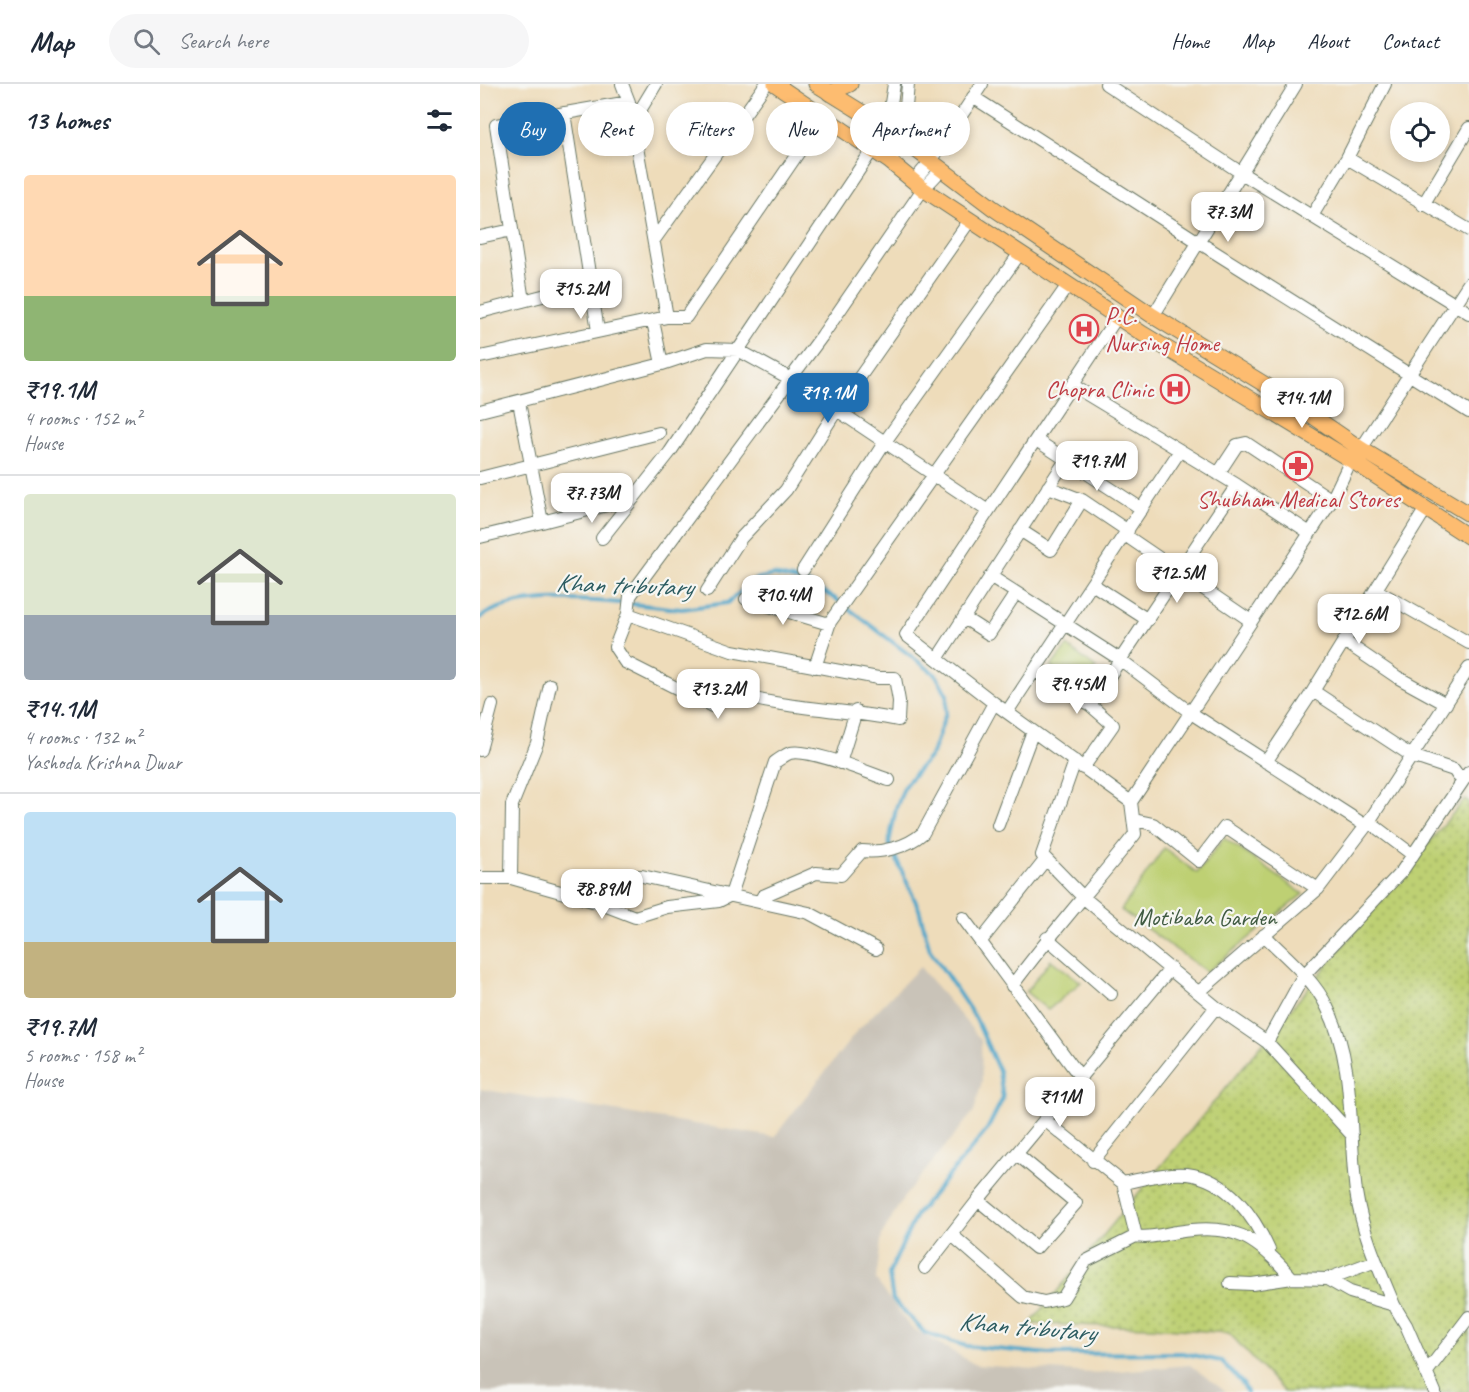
<!DOCTYPE html>
<meta charset="utf-8">
<style>
body{margin:0;font-family:Caveat,sans-serif;background:#f6f6f7;color:#1f2937;height:100vh;display:flex;flex-direction:column;font-size:22px;white-space:nowrap}
*{box-sizing:border-box;margin:0}
p{font-size:20px;color:#747a83}
.icon{flex:none;width:33px;height:33px;fill:none;stroke:currentColor;stroke-width:2;stroke-linecap:round;stroke-linejoin:round}
.map{position:relative;flex:1;overflow:hidden}
.drawer{display:flex;flex-direction:column;background:#fff;width:480px}
.drawer>*{flex:none}
.hud{position:absolute;left:18px;top:18px;width:570px;height:54px;display:flex;gap:12px}
.controls{position:absolute;left:910px;top:18px;display:grid;gap:12px}
.controls a{display:grid;place-items:center;width:60px;height:60px;border-radius:50%;background:#fff;box-shadow:0 3px 9px #0003;font-size:30px}
.price{position:absolute;translate:-50% -51px;padding:0 14px;border-radius:12px;background:#fff;color:#222;font-size:20px;line-height:39px;filter:drop-shadow(0 2px 3px #0008)}
.price::after{content:'';position:absolute;left:50%;top:36px;width:18px;height:14px;margin-left:-9px;background:inherit;clip-path:polygon(0 0,100% 0,50% 100%)}
.price.selected{background:#1f6fb2;color:#fff}
ul{padding:0;list-style:none}
li{display:grid;align-content:center;gap:12px;height:318px;padding:0 24px}
li+li{border-top:2px solid #e0e1e3}
li span{display:grid;place-items:center;height:186px;border-radius:6px;color:#555}
li>.icon{margin-inline-start:auto}
span .icon{width:108px;height:108px;fill:#fffc;stroke-width:1}
li b{font-size:26px}
h2{display:flex;justify-content:space-between;align-items:center;height:72px;padding:0 24px;font-size:26px}
.pill{padding:0 21px;border-radius:27px;background:#fff;box-shadow:0 3px 9px #0003;font-size:21px;line-height:54px}
.pill.selected{background:#1f6fb2;color:#fff}
header{display:flex;align-items:center;gap:36px;box-sizing:border-box;height:84px;padding:0 30px;background:#fff;border-bottom:2px solid #e0e1e3}
header strong{font-size:28px}
nav{display:flex;gap:33px;margin-inline-start:auto;font-size:21px}
.search{width:420px;height:54px;background:#f6f6f7;display:flex;align-items:center;gap:15px;box-sizing:border-box;padding:0 21px;border-radius:33px;color:#747a83;font-size:22px}
main{display:flex;flex:1;min-height:0}
.map>svg:first-child{display:block}
.industrial{fill:#c9c3b8}
.grass{fill:url(#grass-dots);stroke:#6e8654;stroke-width:1.5}
.park{fill:#bed073;stroke:#6e8654;stroke-width:1.5}
.lines{fill:none;stroke-linecap:round;stroke-linejoin:round}
.stream{stroke:#4ca5c9;stroke-width:4}
.minor-casing{stroke:#677563;stroke-width:14}
.major-casing{stroke:#677563;stroke-width:17}
.minor{stroke:#fff;stroke-width:12}
.major{stroke:#fdbc70;stroke-width:15}
.labels{text-anchor:middle;dominant-baseline:central;stroke-width:4.5;stroke-linejoin:round;paint-order:stroke}
.health-label{font-size:24px;fill:#be3a42;stroke:#f6f6f2;text-anchor:start}
.park-label{font-size:24px;fill:#3f5a41;stroke:#f6f6f2}
.water-label{font-size:26px;font-style:italic;fill:#2c5c61;stroke:#f6f6f2}
</style>
<header>
<strong>Map</strong>
<div class="search"><svg class="icon" aria-label="search" viewBox="0 0 24 24"><circle cx="10" cy="10" r="6"/><path d="M15 15l6 6"/></svg>Search here</div>
<nav><a>Home</a><a>Map</a><a>About</a><a>Contact</a></nav>
</header>
<main>
<section class="drawer">
<h2>13 homes<svg class="icon" aria-label="filters" viewBox="0 0 24 24"><path d="M4 7h16M4 17h16"/><circle cx="9" cy="7" r="2"/><circle cx="15" cy="17" r="2"/></svg></h2>
<ul>
<li><span style="background:linear-gradient(#ffd9b3 65%,#8fb573 0)"><svg class="icon" aria-label="home" viewBox="0 0 24 24"><path d="M3 11l9-7 9 7M6 9v11h12V9"/></svg></span><div><b>₹19.1M</b><p>4 rooms · 152 m²</p><p>House</p></div></li>
<li><span style="background:linear-gradient(#dfe7d0 65%,#9aa5b1 0)"><svg class="icon" aria-label="home" viewBox="0 0 24 24"><path d="M3 11l9-7 9 7M6 9v11h12V9"/></svg></span><div><b>₹14.1M</b><p>4 rooms · 132 m²</p><p>Yashoda Krishna Dwar</p></div></li>
<li><span style="background:linear-gradient(#bfe0f5 70%,#c2b280 0)"><svg class="icon" aria-label="home" viewBox="0 0 24 24"><path d="M3 11l9-7 9 7M6 9v11h12V9"/></svg></span><div><b>₹19.7M</b><p>5 rooms · 158 m²</p><p>House</p></div></li>
</ul>
</section>
<div class="map">
<svg width="989" height="1308" viewBox="0 0 989 1308">
<defs>
<pattern id="grass-dots" width="8" height="8" patternUnits="userSpaceOnUse" patternTransform="scale(1.5)"><rect width="8" height="8" fill="#bed073"/><path d="M2 2h.1M6 6h.1" fill="none" stroke="#9aaa5f" stroke-width="1.8" stroke-linecap="round"/></pattern>
</defs>
<rect width="100%" height="100%" fill="#f6f6f2"/>
<filter id="ink" filterUnits="userSpaceOnUse"><feTurbulence type="fractalNoise" baseFrequency=".0167" numOctaves="2"/><feDisplacementMap in="SourceGraphic" scale="12" xChannelSelector="R" yChannelSelector="G"/><feConvolveMatrix kernelMatrix="1 2 1 2 8 2 1 2 1" color-interpolation-filters="sRGB"/></filter>
<filter id="wash" filterUnits="userSpaceOnUse"><feTurbulence type="fractalNoise" baseFrequency=".008" numOctaves="4" result="noise"/><feDisplacementMap in="SourceGraphic" scale="24" xChannelSelector="R" yChannelSelector="G"/><feGaussianBlur stdDeviation="1.35" result="paint"/><feColorMatrix in="noise" values="0 0 0 0 0 0 0 0 0 0 0 0 0 0 0 0 0 1.4 0 .05"/><feComposite in="paint" operator="in"/></filter>
<g filter="url(#wash)">
<rect width="100%" height="100%" fill="#eedcba"/>
<path class="industrial" d="M440,883L501,956L502,997L494,1027L424,1113L402,1150L396,1196L430,1243L496,1281L613,1289L710,1281L746,1308H0V1005L294,1053L377,947Z"/>
<path class="grass" d="M985,715L989,718V1308H804L749,1249L673,1243L550,1240Z"/>
<path class="park" d="M587,562L616,584L598,605L571,583Z
M744,754L823,810L727,888L641,826L684,764L717,789Z
M571,876L601,898L568,926L546,908Z"/>
<g class="lines">
<path class="stream" d="M0,534C40,502 150,521 202,525L247,519L276,495L293,491L326,498L356,515L456,591L467,611L466,629L452,670L425,701L416,724L409,759L439,825L450,866L496,935L519,987L523,1014L507,1046L436,1131L409,1190L413,1216L445,1249L486,1262L569,1270L702,1269L741,1277L763,1300L767,1308"/>
</g>
</g>
<g filter="url(#ink)">
<g class="lines">
<g class="minor-casing">
<path id="minor" d="M142,0L149,18L187,233
M626,0L763,90L989,229
M493,13L720,159L989,328
M84,29L118,247
M153,38L176,0
M867,74L989,146
M409,77L423,57L428,0
M434,97L451,77L502,0
M943,121L989,44
M832,132L867,74L905,0
M0,153L32,146
M174,156L286,0
M43,217L16,41L149,18
M0,228L109,200
M673,232L816,0
M0,273L187,233H206L344,31
M182,280L227,265L258,266L309,294L508,427
M592,301L757,401L830,449
M0,327L182,280L173,237
M556,356L662,425
M738,390L757,361L766,359L852,416
M0,394L179,349
M568,403L602,416L648,447
M62,438L154,414
M540,446L571,466L602,416
M645,451L771,537
M0,453L62,438L39,318
M122,454L190,368L407,44L414,0
M323,486L404,359L540,169
M510,492L641,576L711,629L886,742
M612,500L668,536
M896,506L989,559
M227,507L261,454L306,406L356,327L490,136
M266,515L349,540
M148,530L252,567L398,594H415L419,617L418,636C360,624 300,626 243,606L232,622L145,578L135,563L148,530L150,512L342,252L443,105L462,85
M484,534L509,550L536,509
M864,557L917,593L966,620
M457,575L586,376
M335,583L350,538L588,201
M555,587L610,621L633,641L603,684
M833,607L932,672L974,686L978,692H985
M610,621L757,401
M527,628L699,368
M0,666L12,621
M595,677L562,771L604,814L736,923L787,958L872,1051
M786,678L833,607L945,426
M360,679L376,627
M651,718L852,416L871,376L881,365L989,199
M654,736L673,740L719,777L745,743L838,805
M889,738L933,771
M518,741L553,647
M0,794H31L116,818L155,833L187,823L239,817L251,811L295,678C299,676 306,670 310,669C329,664 389,689 409,696
M31,794L32,721L57,659L70,601
M281,816L283,812L336,789L361,791L382,767C404,769 427,763 443,749L514,619
M116,818L126,792H162L329,829L396,865
M483,834L601,994
M784,851C806,873 834,895 847,923C876,981 868,1046 876,1108C882,1148 899,1185 914,1221
M567,854L631,910
M501,857L566,775
M532,902C571,849 615,801 655,750L651,718L514,619L426,551L637,233
M719,908L838,805L886,742L989,584
M787,958L824,891L922,787L989,688
M566,1037L643,1099L656,1152C669,1155 684,1150 697,1148C752,1138 777,1153 812,1194
M613,1077L736,923
M643,1099C663,1095 686,1088 707,1090C748,1095 774,1132 789,1166
M498,1116L556,1164L596,1119L538,1071
M472,1151L543,1213L564,1218L583,1214L606,1177L656,1152
M445,1184L498,1116L691,884
M847,1195L870,1208L914,1221L926,1241L955,1308
M750,1199L772,1200L812,1194L847,1195L896,1177
M946,1289L989,1233"/>
</g>
<g class="major-casing">
<path id="major" d="M295,0L409,77L443,105L663,250L871,376L989,453
M336,0L407,44L513,124L673,232L802,311L881,365L989,430
M349,9L370,0"/>
</g>
<use href="#minor" class="minor"/>
<use href="#major" class="major"/>
</g>
</g>
<defs>
<g id="hospital-ring" transform="scale(1.5)"><circle r="9.5" fill="#f6f6f2" stroke="#e0444e" stroke-width="1.5"/><path d="M-5-5h3v3.5h4V-5h3V5h-3V1.5h-4V5h-3Z" fill="#e0444e"/></g>
<g id="pharmacy-ring" transform="scale(1.5)"><circle r="9.5" fill="#f6f6f2" stroke="#e0444e" stroke-width="1.5"/><path d="M-2-6h4v4h4v4h-4v4h-4v-4h-4v-4h4Z" fill="#e0444e"/></g>
</defs>
<g fill-rule="evenodd">
<use href="#hospital-ring" x="604" y="245"/>
<use href="#hospital-ring" x="695" y="305"/>
<use href="#pharmacy-ring" x="818" y="382"/>
</g>
<g class="labels">
<g class="health-label">
<text x="625" y="231">P.C.<tspan x="625" dy="28">Nursing Home</tspan></text>
<text x="674" y="305" text-anchor="end">Chopra Clinic</text>
<text x="818" y="415" text-anchor="middle">Shubham Medical Stores</text>
</g>
<g class="park-label">
<text x="725" y="833">Motibaba Garden</text>
</g>
<g class="water-label">
<text transform="translate(144 501) rotate(2)">Khan tributary</text>
<text transform="translate(547 1243) rotate(5)">Khan tributary</text>
</g>
</g>
</svg>
<div class="controls">
<a><svg class="icon" aria-label="locate" viewBox="0 0 24 24"><circle cx="12" cy="12" r="6"/><path d="M12 2v4M12 18v4M2 12h4M18 12h4"/></svg></a>
</div>
<b class="price" style="left:748px;top:159px">₹7.3M</b>
<b class="price" style="left:101px;top:236px">₹15.2M</b>
<b class="price selected" style="left:348px;top:340px">₹19.1M</b>
<b class="price" style="left:822px;top:345px">₹14.1M</b>
<b class="price" style="left:617px;top:408px">₹19.7M</b>
<b class="price" style="left:112px;top:440px">₹7.73M</b>
<b class="price" style="left:697px;top:520px">₹12.5M</b>
<b class="price" style="left:303px;top:542px">₹10.4M</b>
<b class="price" style="left:879px;top:561px">₹12.6M</b>
<b class="price" style="left:597px;top:631px">₹9.45M</b>
<b class="price" style="left:238px;top:636px">₹13.2M</b>
<b class="price" style="left:122px;top:836px">₹8.89M</b>
<b class="price" style="left:580px;top:1044px">₹11M</b>
<div class="hud">
<a class="pill selected">Buy</a>
<a class="pill">Rent</a>
<a class="pill">Filters</a>
<a class="pill">New</a>
<a class="pill">Apartment</a>
</div>
</div>
</main>
